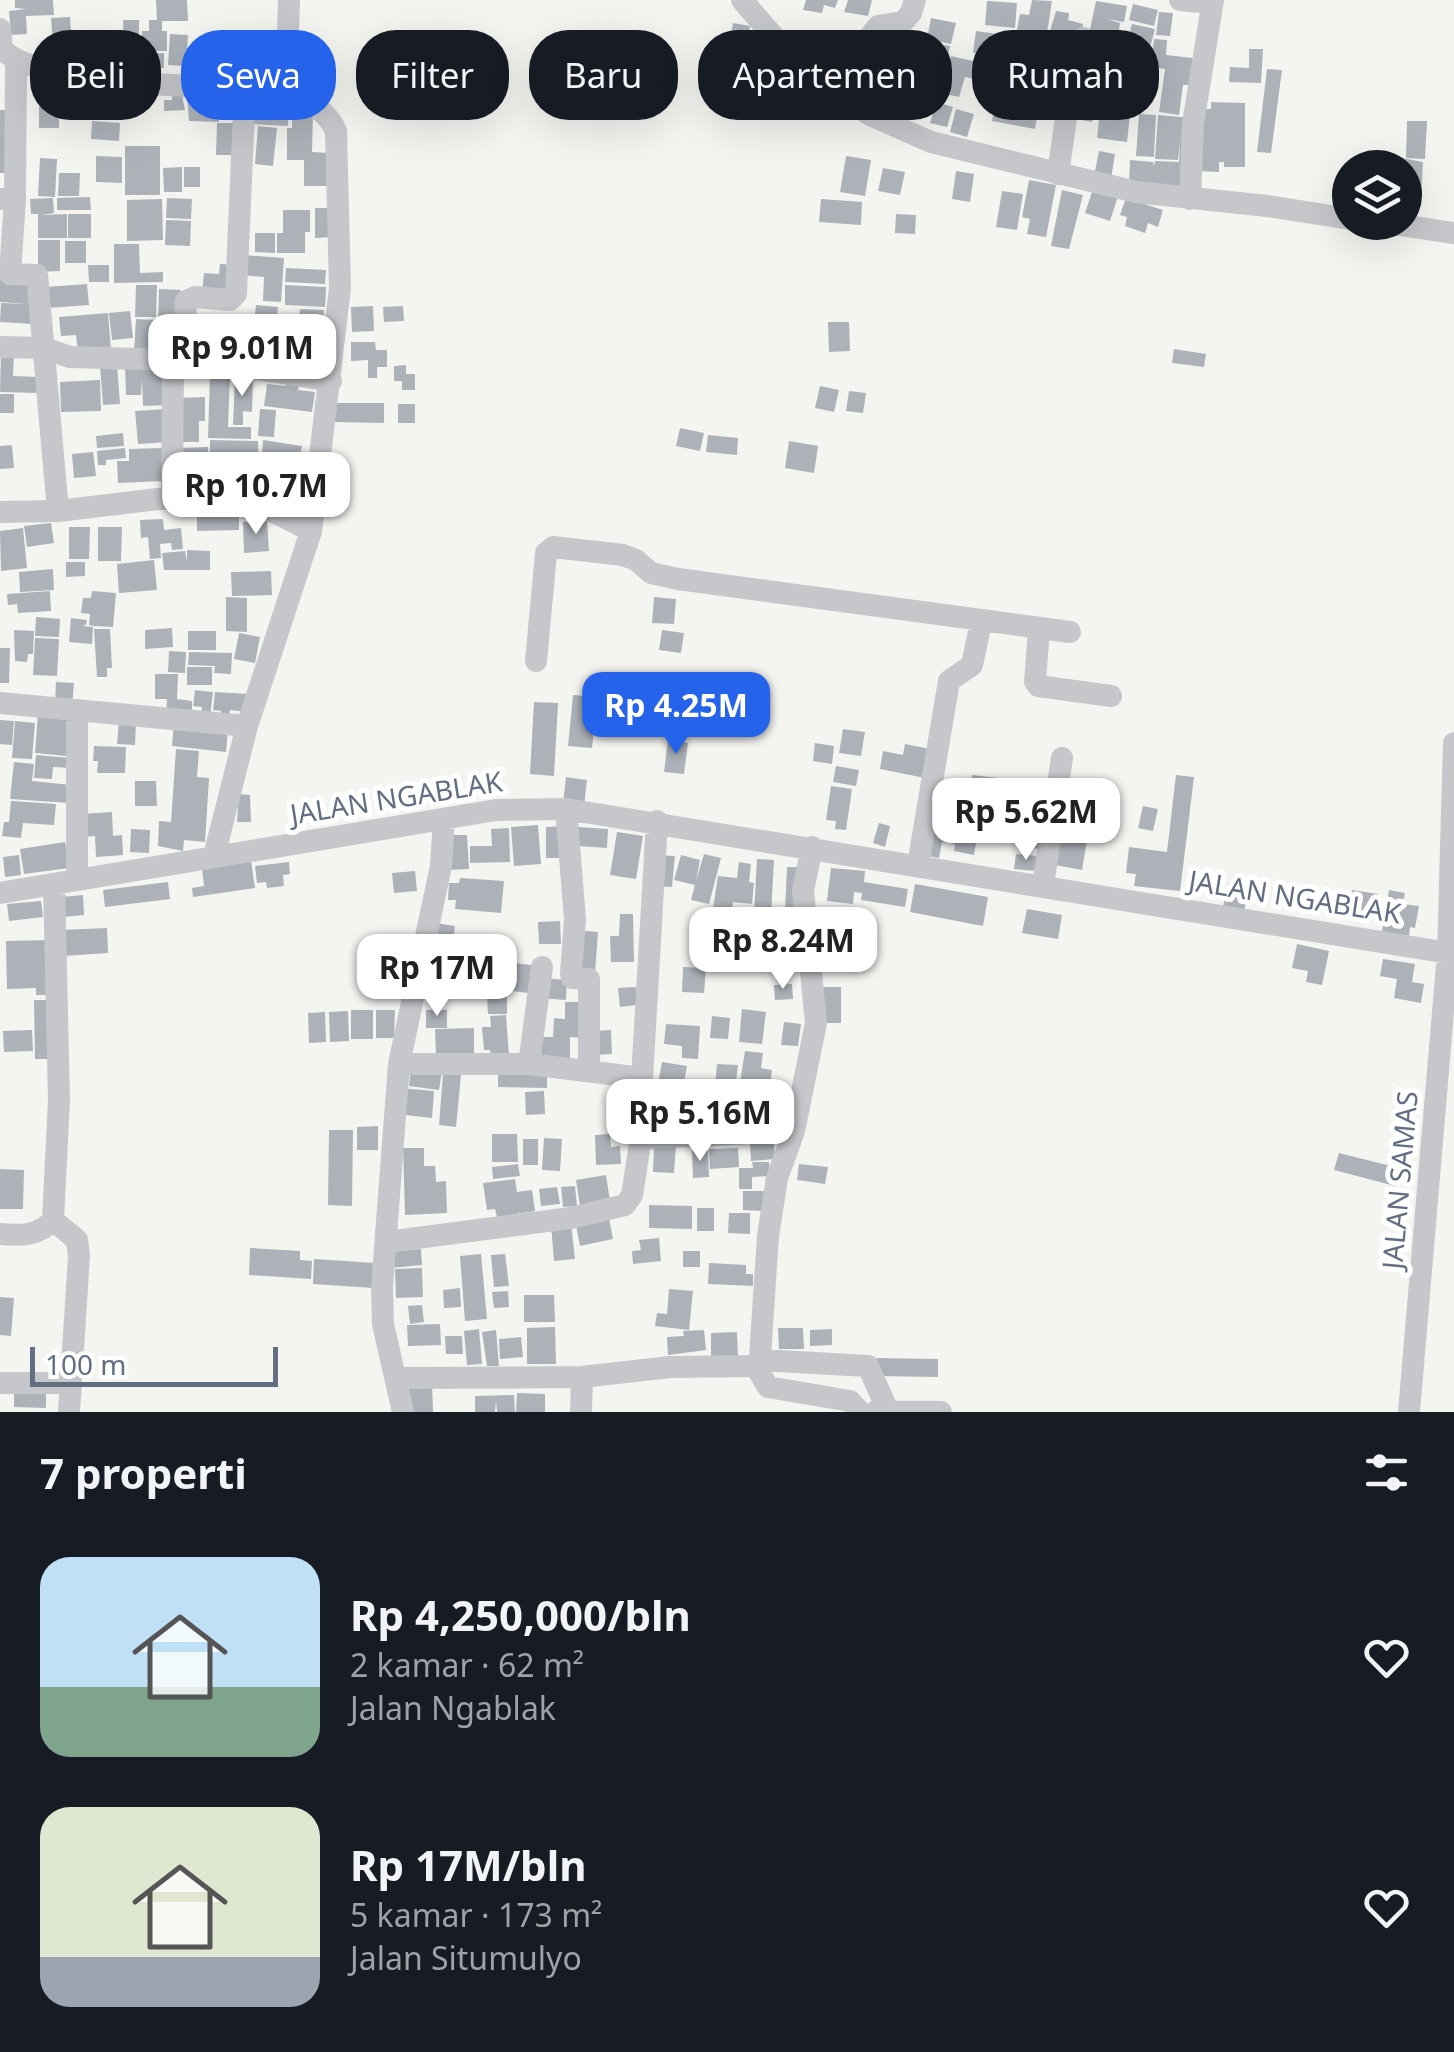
<!DOCTYPE html>
<html lang="id">
<meta charset="utf-8">
<style>
body{margin:0;font-family:"Noto Sans",sans-serif;background:#242831;color:#f1f3f6;height:100vh;display:flex;flex-direction:column;font-size:38px;white-space:nowrap}
*{box-sizing:border-box;margin:0}
p{font-size:32px;color:#9ea1a6}
.icon{flex:none;width:55px;height:55px;fill:none;stroke:currentColor;stroke-width:2;stroke-linecap:round;stroke-linejoin:round}
.map{position:relative;height:1412px;overflow:hidden}
.details{display:flex;flex-direction:column;background:#171b24;flex:1}
.details>*{flex:none}
.hud{position:absolute;left:30px;top:30px;width:1395px;height:90px;display:flex;gap:20px}
.controls{position:absolute;left:1332px;top:150px;display:grid;gap:20px}
.controls a{display:grid;place-items:center;width:90px;height:90px;border-radius:50%;background:#171b24;box-shadow:0 10px 40px #0002;font-size:50px}
.scale{position:absolute;left:30px;bottom:25px;width:248px;box-sizing:border-box;padding-left:10px;border:5px solid #646e82;border-top:0;font-size:28px;line-height:35px;white-space:nowrap;color:#646e82;-webkit-text-stroke:8px #fff;paint-order:stroke}
.price{position:absolute;translate:-50% -85px;padding:0 22px;border-radius:20px;background:#fff;color:#222;font-size:32px;line-height:65px;filter:drop-shadow(0 2px 5px #0008)}
.price::after{content:'';position:absolute;left:50%;top:60px;width:30px;height:22px;margin-left:-15px;background:inherit;clip-path:polygon(0 0,100% 0,50% 100%)}
.price.on{background:#2563eb;color:#fff}
ul{padding:0;list-style:none}
li{display:flex;align-items:center;gap:30px;height:250px;padding:0 40px}
li span{display:grid;place-items:center;flex:none;width:280px;height:200px;border-radius:30px;color:#555}
li>.icon{margin-inline-start:auto}
span .icon{width:120px;height:120px;fill:#fffc;stroke-width:1}
li b{font-size:42px}
h2{display:flex;justify-content:space-between;align-items:center;height:120px;padding:0 40px;font-size:42px}
.pill{padding:0 35px;border-radius:40px;background:#171b24;box-shadow:0 10px 40px #0002;font-size:35px;line-height:90px}
.pill.on{background:#2563eb;color:#fff}
.map>svg:first-child{display:block}
.building{fill:#adb2b9}
.lines{fill:none;stroke-linecap:round;stroke-linejoin:round}
.minor{stroke:#c5c7cb;stroke-width:22}
.labels{text-anchor:middle;dominant-baseline:central;stroke-width:10;stroke-linejoin:round;paint-order:stroke}
.street-label{font-size:28px;fill:#646e82;stroke:#fff}
</style>
<div class="map">
<svg width="1454" height="1412" viewBox="0 0 1454 1412">
<rect width="100%" height="100%" fill="#f4f5f1"/>
<path class="building" d="M15,0H53L54,15L26,16L27,34L11,35L9,11L26,9L15,8Z
M156,0H187L188,21H162V31H167V51H142V31H149V20H157Z
M806,0H838L835,8L824,5L822,13L803,10Z
M848,0H872L868,16L844,12Z
M1032,0L1052,1L1047,33L1040,32L1039,40L1035,59L1040,60L1038,70L1014,66L1016,55H1012L1020,14L1029,15Z
M987,1L1017,3L1015,28L985,25Z
M1096,1L1127,6L1124,22L1107,19L1120,23L1118,39L1089,34Z
M1133,4L1158,10L1154,26L1129,20Z
M1056,11L1069,13L1068,20L1083,24L1078,48L1048,38Z
M1159,12L1173,13L1170,36L1156,35Z
M70,17L73,55L54,57L51,18Z
M931,18L956,23L951,44L927,39Z
M123,20H139V53L124,54Z
M733,23L750,26L746,55L728,52Z
M1132,24L1155,29L1147,59L1124,54Z
M976,31L1012,36L1009,57L973,53Z
M170,34L188,35L186,66L168,65Z
M1154,39L1167,40L1166,55L1193,58L1189,85H1183L1179,115L1159,112L1165,69L1151,67Z
M102,40L103,58L87,60L86,41Z
M883,42L900,45L896,70L878,67Z
M933,43L950,46L946,65L929,62Z
M1249,49H1263L1261,83L1229,82L1230,67L1249,68Z
M258,51L282,55L279,77L254,74Z
M164,53V68H143V54Z
M1105,53L1133,58L1130,77L1102,72L1099,89L1085,86L1090,57L1104,59Z
M232,56L252,58L251,80L230,78Z
M907,56L927,60L921,87L902,84Z
M951,56L977,62L973,79L965,77L959,97L940,93Z
M983,57L1000,59L998,79L980,77Z
M1139,68L1153,69L1151,94L1137,93Z
M1267,69L1282,70L1271,153L1257,152Z
M1015,70L1039,74L1035,100L1011,97Z
M876,72L897,78L887,113L867,107Z
M1054,74L1071,79L1063,108L1046,104Z
M1104,74L1120,77L1113,100L1121,101L1119,113L1130,115L1127,142L1097,138L1100,111H1111L1097,109Z
M99,84H122L121,115L99,114Z
M181,90L185,110L164,111V100H172V91Z
M899,90L923,95L919,115L895,110Z
M202,93L203,105L218,104L219,122L189,121L187,94Z
M1074,97L1096,101L1092,122L1070,118Z
M996,98L1039,106L1035,129L992,121Z
M39,99L59,100V128H39Z
M936,102L953,107L947,127L930,123Z
M1211,102L1245,103V167H1224V162H1219V172L1197,171L1199,109H1211Z
M252,105L289,107L288,126L251,124Z
M956,109L974,114L967,137L950,132Z
M0,110H13V173H0Z
M292,112L313,113L312,152L329,153L328,186H304V160H287V128H292Z
M1139,114L1156,115L1154,157L1136,156Z
M1158,115L1192,118L1191,128L1179,129H1191L1189,186L1129,184L1130,160L1153,162L1154,166L1155,161L1179,162L1180,142L1178,160L1155,159Z
M92,121L120,123L119,141L91,139Z
M1407,121H1427L1425,159L1406,158Z
M217,123H234L238,155H216Z
M258,126L277,128L273,166L255,164Z
M125,146H160V195H125Z
M1099,151L1115,154L1111,179L1094,176Z
M1384,155L1423,162L1421,201L1405,200V168H1384Z
M96,156L122,157V183L96,182Z
M846,156L871,160L865,196L840,192Z
M40,158L57,159L55,197L38,196Z
M182,167V192H164L163,168Z
M184,167H200V187H184Z
M883,168L905,172L900,195L878,191Z
M956,171L974,174L970,202L952,199Z
M59,173H80L79,196H58Z
M1029,180L1056,185L1046,237L1027,234L1030,219L1022,217Z
M1093,189L1118,196L1110,221L1085,213Z
M1062,190L1083,195L1069,249L1051,246Z
M1002,191L1023,194L1017,230L996,227Z
M90,197L91,210H57V198Z
M53,198L54,213L42,215L67,214V238H38V214H31L30,199Z
M167,198L192,199L191,219L166,218Z
M1126,198L1163,210L1158,227L1148,223L1145,233L1125,226L1127,217L1120,215Z
M162,199L163,240L127,241V200Z
M821,199L862,202L861,225L819,222Z
M315,208H331L332,237L315,238Z
M283,210H310V232H305V253H277V233H283Z
M68,214H91V238H68Z
M896,214L916,215L915,234L895,233Z
M166,220L191,221L190,246L165,245Z
M255,233H275V253L255,252Z
M38,240H60V271L38,272Z
M65,241H86V263H65Z
M114,244H139L140,273L163,272V282L114,283Z
M243,255L284,258L281,302L263,301L264,277L241,275Z
M220,264L236,265L233,297L202,294L204,273L219,274Z
M88,265H109V282H89Z
M286,268L326,270L325,284L285,282Z
M0,278L36,280L33,324L0,322L1,303L29,304L0,302Z
M87,284L89,305L47,308L45,287Z
M136,285H157L156,317H135Z
M285,285L326,287L325,307L285,305Z
M159,289L181,290L180,327L158,326Z
M256,305L278,307L275,334L253,332Z
M373,306L374,331L352,332L351,307Z
M403,306L404,321L384,322L383,307Z
M300,309L324,310L323,330L298,328Z
M130,311L133,338L112,340L109,313Z
M108,313L111,350L78,353L76,335L61,336L59,317Z
M217,314L232,315L230,334L251,337L248,360L212,358L214,342H231L214,341Z
M136,319L156,320V326L148,327L184,329L183,354L134,352Z
M189,320L212,322L211,339L188,337Z
M828,322H849L850,351L829,352Z
M255,334L278,336L275,366L251,364Z
M280,342L302,344L298,372L276,369Z
M351,342H375L376,350H387V367H377V378H368V360L351,361Z
M303,345L326,348L323,375L300,372Z
M1174,349L1206,354L1204,367L1172,363Z
M1,352H14L13,376L39,377V393L0,392Z
M168,362V405L143,406L142,379L141,395H126L125,368Z
M117,365L120,404L103,405L100,366Z
M406,365V374H415V390H402V381H394V366Z
M210,375H230L228,427H251V439L208,438Z
M235,378H253L252,412L243,411V425H233Z
M100,380L101,411L61,412L60,382Z
M286,380L300,382L298,390L315,392L312,412L264,406L267,384L286,386Z
M820,386L839,390L834,412L815,408Z
M849,391L866,393L863,413L846,411Z
M0,394H14V413H0Z
M205,397V421H199V442H178L177,398Z
M334,403H384V423L334,422Z
M398,404H415V423H398Z
M167,409L170,442L138,444L135,411Z
M260,409L276,410L274,437L258,436Z
M680,428L704,433L700,451L676,446Z
M123,433L124,446L97,448L96,436Z
M708,435L738,438L737,455L706,452Z
M210,440L258,441L259,487H242L241,460L240,476H210Z
M263,440L302,446L294,490L260,485Z
M789,441L818,446L814,473L785,468Z
M12,445L14,468L0,469V446Z
M208,447L209,462L182,463L181,448Z
M125,448L126,458L106,460V465H98L97,451Z
M163,448L165,481L118,483L117,461H129V449Z
M93,452L96,476L74,478L72,454Z
M239,507V530L197,531V511H224Z
M163,519L164,530L181,528L183,549L172,550L171,543L160,544L161,558L150,559L148,537L141,538L140,520Z
M267,521L269,551L244,553L243,522Z
M51,523L54,543L27,547L24,526Z
M69,527H90L89,559H69Z
M98,527H122L121,561H98Z
M23,528L27,568L1,571L0,531Z
M187,550L210,551V570H164L162,553L185,551L187,562Z
M154,560L157,590L119,593L117,564Z
M66,562H85V576L66,577Z
M53,569L54,590L20,592L19,572Z
M271,571L272,595L232,596L231,572Z
M50,591L51,611L18,613L17,604L8,605L7,594Z
M92,591L116,593L113,627L94,626V621V626L89,625L90,614L81,613L83,598H91Z
M226,597L247,598V632L226,631Z
M654,597L676,599L674,624L652,623Z
M36,617L60,619L59,637L35,636Z
M71,618L87,620L86,625L82,626L93,627L92,644L69,642Z
M172,628L173,647L145,649V630Z
M94,629H110L112,668H107V677H97Z
M14,630L34,631L33,654H28L27,662L15,661Z
M662,630L684,633L681,653L659,650Z
M188,631H216V650H188Z
M239,633L260,637L255,663L234,659Z
M35,638L59,639L57,676L33,675Z
M0,648H10L9,683H0Z
M169,651L186,652L185,673L168,672Z
M189,652L232,653L231,674L214,673L215,666L188,665Z
M187,667H212V685H187Z
M155,674H178L177,699L192,701V715L166,714L167,699H155Z
M56,682L74,683L72,706L55,705Z
M195,690L213,692L210,716L201,715L202,707L193,706Z
M215,692L249,694L247,712L230,710L229,719L221,718V711L213,710Z
M573,695L597,697L592,748L568,746Z
M534,702L558,703L554,776L530,774Z
M38,713L74,716L67,756L35,753Z
M0,720L14,721L12,745L0,744Z
M119,720L136,721L135,745L117,744Z
M15,721L35,723L32,759L12,758Z
M174,723L228,728L226,752L172,746Z
M843,729L865,732L861,756L839,753Z
M668,740L688,743L684,774L664,772Z
M815,743L834,746L832,764L813,761Z
M905,744L930,749L925,778L880,769L883,751L903,755Z
M94,746L126,747L125,773H97L98,761H93Z
M176,749L199,751L197,777L209,778L205,842L184,840L183,851L158,846L159,821L171,822Z
M36,755L71,758L70,768L53,767L52,779L34,778Z
M14,762L34,764L32,781L71,785L70,803L10,799Z
M836,766L859,770L856,786L833,782Z
M972,775L999,778L997,801L982,800L981,813L968,812Z
M1176,775L1194,777L1180,891L1134,886L1136,874L1126,873L1129,847L1167,852Z
M566,777L587,780L584,806L563,803Z
M135,781H156L157,806H135Z
M831,786L852,789L846,830L835,829L836,821L826,820Z
M239,794L250,795L251,822H237Z
M11,801L56,804L54,825L23,823L21,838L2,836L4,822H9Z
M1143,806L1158,809L1153,831L1138,828Z
M933,810L980,819L974,855L954,851L955,844L942,842L939,858L925,856Z
M112,812L113,836L122,835L123,855L96,857L95,836L83,837L81,814Z
M879,823L890,826L885,847L873,843Z
M538,825L541,864L514,866L511,827Z
M1025,825L1044,826L1042,849L1023,847Z
M1073,825L1089,828L1082,870L1055,865L1061,834L1071,836Z
M563,826L564,858H546V827Z
M578,827L608,829L607,848L577,846Z
M509,828L510,862L470,863V846H492L491,829Z
M131,829L150,830L149,853L130,852Z
M617,832L643,836L636,879L610,875Z
M447,835H467L469,869L448,870Z
M65,842L69,868L24,874L20,849Z
M704,854L721,858L709,904L691,900L695,885L674,880L681,855L700,860L696,881Z
M1016,854L1037,856L1036,871L1014,869Z
M19,855L21,875L5,877L3,857Z
M658,855L675,856L672,887L655,886Z
M757,859L774,860L771,915L754,914Z
M251,860L255,888L193,897L192,888L204,886L202,868Z
M289,862L290,874L283,875L284,886L267,888L266,882L257,883L255,866Z
M739,862L751,864L749,882L754,883L752,904L733,902L732,911L713,908L718,876L737,878Z
M787,867H804L802,912L785,911Z
M831,868L865,871L864,882L908,889L905,907L861,900L862,893L854,892L853,904L827,901Z
M415,871L417,891L394,893L392,873Z
M460,878L504,881L501,913L455,909L456,900H448L449,883H459Z
M168,882L170,899L105,907L103,890Z
M1229,882L1249,887L1244,911L1223,906Z
M915,884L988,897L983,926L910,912Z
M1352,890L1378,894L1375,915L1349,912Z
M1389,890L1405,893L1403,904L1419,906L1415,928L1410,927L1409,936L1382,932Z
M83,895L84,915L63,917L61,897Z
M41,901L43,917L9,921L7,904Z
M1027,909L1062,915L1058,939L1022,933Z
M620,914H633L634,962H611L610,936H619Z
M728,917L754,920L751,944L725,941Z
M560,921L561,944H539L538,922Z
M436,923L455,926L451,956L432,953Z
M107,928L108,953L63,956L61,930Z
M576,930L598,932L595,973L580,972Z
M753,931L792,934V947L752,945Z
M51,940L53,995H36V988L7,989L6,941Z
M1297,944L1329,951L1322,985L1306,982L1308,971L1292,968Z
M492,954L514,956L513,963L540,966L537,994L489,988Z
M775,958H800L801,972L775,973Z
M1383,959L1415,964L1412,982L1424,984L1421,1003L1394,998L1397,979L1380,976Z
M449,962L485,965L484,980L468,979V988L447,986Z
M683,967L706,968L704,993L682,992Z
M543,978L567,980L566,1000L540,998Z
M792,984L793,999L775,1000L774,985Z
M636,987L637,1005L620,1007L618,988Z
M820,987H841V1023H820Z
M507,997V1014H488L487,998Z
M34,1000H52V1059H35Z
M565,1002H582L585,1038L570,1037V1060L541,1059V1037H553L554,1018L565,1019Z
M742,1009L766,1012L762,1044L739,1042Z
M351,1010H373V1039H351Z
M376,1010H395L394,1038H376Z
M426,1010H447V1028H426Z
M348,1011L349,1041L330,1042L329,1012Z
M325,1012L326,1042L309,1043L308,1013Z
M506,1015L509,1056L491,1057L490,1050H484L482,1027H491L490,1016Z
M712,1016L730,1018L728,1039L710,1038Z
M784,1022L801,1024L798,1046L781,1045Z
M666,1024L700,1026L698,1059L682,1058V1046L664,1044Z
M474,1028V1053L436,1054L435,1029Z
M32,1030L33,1051L4,1052L3,1031Z
M611,1030L612,1054L594,1055L593,1031Z
M745,1051L763,1053L761,1068L772,1070L765,1118L735,1114Z
M662,1062L687,1066L683,1088L658,1084Z
M717,1064L738,1065L735,1090L715,1088Z
M411,1066L442,1071L439,1090L409,1086Z
M498,1070H547V1088L498,1087Z
M443,1074L461,1075L456,1127L439,1125Z
M399,1088L434,1091L432,1118L397,1114Z
M544,1091L545,1114L526,1115L525,1092Z
M717,1097L735,1100L731,1126L713,1123Z
M378,1126V1150H357V1127Z
M329,1130H353L352,1206L328,1205Z
M492,1134H517L518,1162H492Z
M610,1134L611,1147L620,1146L621,1164L596,1165L595,1135Z
M544,1138L562,1139L560,1171L542,1170Z
M523,1139H538V1165H523Z
M774,1141L775,1159L751,1161L750,1144Z
M654,1145L676,1146L674,1173L653,1172Z
M403,1148H424V1166H435L436,1182L446,1181L447,1213L405,1215Z
M738,1148L739,1167L710,1169L709,1149Z
M692,1150H708L709,1177L693,1178Z
M1339,1153L1399,1168L1395,1186L1334,1170Z
M752,1162H769L770,1176L752,1177V1189H739V1168H753Z
M518,1164L520,1176L493,1179L492,1167Z
M799,1164L828,1167L825,1184L797,1180Z
M0,1169L24,1170L23,1209H0Z
M606,1175L610,1201L580,1206L576,1180Z
M515,1179L517,1192L532,1190L535,1211L497,1217L495,1209L487,1210L483,1183Z
M575,1186L577,1206L563,1207L561,1187Z
M557,1187L560,1204L541,1206L539,1189Z
M743,1191H764L763,1211L743,1210Z
M649,1205L692,1206V1229L649,1228Z
M697,1208H714V1231H697Z
M729,1213H750V1234L728,1233Z
M609,1218L613,1239L580,1246L576,1225Z
M571,1223L575,1259L554,1261L551,1224Z
M659,1238L661,1261L633,1264L632,1251L641,1250L639,1240Z
M250,1248L300,1251V1260L312,1261L311,1279L249,1275Z
M421,1249L422,1265L391,1268L389,1252Z
M683,1251H700V1267H683Z
M481,1254L487,1319L465,1321L460,1256Z
M505,1254L509,1286L494,1287L491,1255Z
M314,1259L375,1263L373,1288L313,1284Z
M709,1263L746,1265V1274H753V1286L708,1284Z
M422,1268L423,1297L396,1298L395,1269Z
M460,1288L461,1307L444,1308L443,1290Z
M669,1289L693,1291L689,1330L655,1326L657,1313L667,1314Z
M508,1291L509,1307L494,1308L492,1292Z
M524,1295H554L555,1322H524Z
M0,1297L14,1298L11,1336L0,1335Z
M422,1305L424,1322L410,1324L408,1306Z
M440,1324L441,1345L408,1346L407,1325Z
M555,1327L556,1364H527V1328Z
M778,1328H803L804,1349H779Z
M479,1329L482,1364L467,1365L464,1331Z
M832,1329V1345L810,1346V1330Z
M496,1330L499,1366H487L482,1332Z
M704,1330L706,1350L668,1355L667,1337L684,1336L683,1331Z
M737,1332L738,1360H711V1333Z
M445,1336H462L463,1354H446Z
M521,1337L523,1357L500,1359L499,1339Z
M875,1358L938,1359V1377L874,1376Z
M432,1384L433,1412H409L408,1385Z
M14,1387L46,1388V1408L14,1407Z
M517,1393L545,1394V1412H516Z
M514,1395L515,1412H497L496,1401L495,1412H475V1396Z"/>
<g class="lines">
<path class="minor" d="M742,0L774,37L829,88L870,115L931,142L1136,192L1267,206L1350,219
M1180,0L1212,3
M0,29L2,49C36,86 208,86 261,89C291,95 323,101 336,131L340,288L311,531L247,726L214,856
M829,88L878,26L903,22L911,13L915,0
M286,94L289,0
M1058,174L1069,97L1083,38
M0,199H15L10,274L37,275L58,511
M15,199L16,61
M1190,199L1193,124L1213,0
M1381,222L1454,233
M0,347L44,348L70,357L207,361L331,381
M184,360L186,301L195,297L230,300L236,294L245,88
M172,499L173,360
M0,512L58,511L158,499H211L258,504L311,531
M1039,628L1035,682L1038,686L1111,696
M536,661L546,553L553,547L623,555L636,560L651,573L678,579L1070,632
M0,703L247,726
M566,809L575,919L571,974L572,978L589,979V1071
M812,847L803,891L816,1023L794,1131L777,1178L768,1236L759,1372L768,1387L850,1401L860,1412
M918,865L949,681L972,665L981,622
M77,879V712
M1043,885L1062,758
M0,893L496,810L566,809L1454,954
M399,1064H529L642,1078
M529,1064L542,967
M648,1138L794,1131
M53,1220L77,1240L79,1256L69,1412
M0,1234C20,1236 39,1236 53,1220L59,1100L54,884
M386,1242L571,1218L625,1205L632,1195L640,1144L648,1138L642,1078L657,821
M760,1360L868,1366L888,1411
M396,1378L582,1377L670,1367L760,1366
M0,1383H69
M876,1411L941,1412
M403,1412L383,1324L382,1287L399,1064L441,866L444,819
M581,1412L582,1377
M1409,1412L1448,953L1454,743"/>
</g>
<g class="labels">
<g class="street-label">
<text transform="translate(396 797) rotate(-9)">JALAN NGABLAK</text>
<text transform="translate(1295 896) rotate(9)">JALAN NGABLAK</text>
<text transform="translate(1399 1180) rotate(-85)">JALAN SAMAS</text>
</g>
</g>
</svg>
<div class="controls">
<a><svg class="icon" aria-label="layers" viewBox="0 0 24 24"><path d="M12 4l9 5-9 5-9-5zM3 14l9 5 9-5"/></svg></a>
</div>
<div class="scale">100 m</div>
<b class="price" style="left:242px;top:399px">Rp 9.01M</b>
<b class="price" style="left:256px;top:537px">Rp 10.7M</b>
<b class="price on" style="left:676px;top:757px">Rp 4.25M</b>
<b class="price" style="left:1026px;top:863px">Rp 5.62M</b>
<b class="price" style="left:783px;top:992px">Rp 8.24M</b>
<b class="price" style="left:437px;top:1019px">Rp 17M</b>
<b class="price" style="left:700px;top:1164px">Rp 5.16M</b>
<div class="hud">
<a class="pill">Beli</a>
<a class="pill on">Sewa</a>
<a class="pill">Filter</a>
<a class="pill">Baru</a>
<a class="pill">Apartemen</a>
<a class="pill">Rumah</a>
</div>
</div>
<section class="details">
<h2>7 properti<svg class="icon" aria-label="filters" viewBox="0 0 24 24"><path d="M4 7h16M4 17h16"/><circle cx="9" cy="7" r="2"/><circle cx="15" cy="17" r="2"/></svg></h2>
<ul>
<li><span style="background:linear-gradient(#bfe0f5 65%,#7fa58c 0)"><svg class="icon" aria-label="home" viewBox="0 0 24 24"><path d="M3 11l9-7 9 7M6 9v11h12V9"/></svg></span><div><b>Rp 4,250,000/bln</b><p>2 kamar · 62 m²</p><p>Jalan Ngablak</p></div><svg class="icon" aria-label="heart" viewBox="0 0 24 24"><path d="M12 20l-8-8c-3-5 5-10 8-4 3-6 11-1 8 4z"/></svg></li>
<li><span style="background:linear-gradient(#dfe7d0 75%,#9aa5b1 0)"><svg class="icon" aria-label="home" viewBox="0 0 24 24"><path d="M3 11l9-7 9 7M6 9v11h12V9"/></svg></span><div><b>Rp 17M/bln</b><p>5 kamar · 173 m²</p><p>Jalan Situmulyo</p></div><svg class="icon" aria-label="heart" viewBox="0 0 24 24"><path d="M12 20l-8-8c-3-5 5-10 8-4 3-6 11-1 8 4z"/></svg></li>
</ul>
</section>
